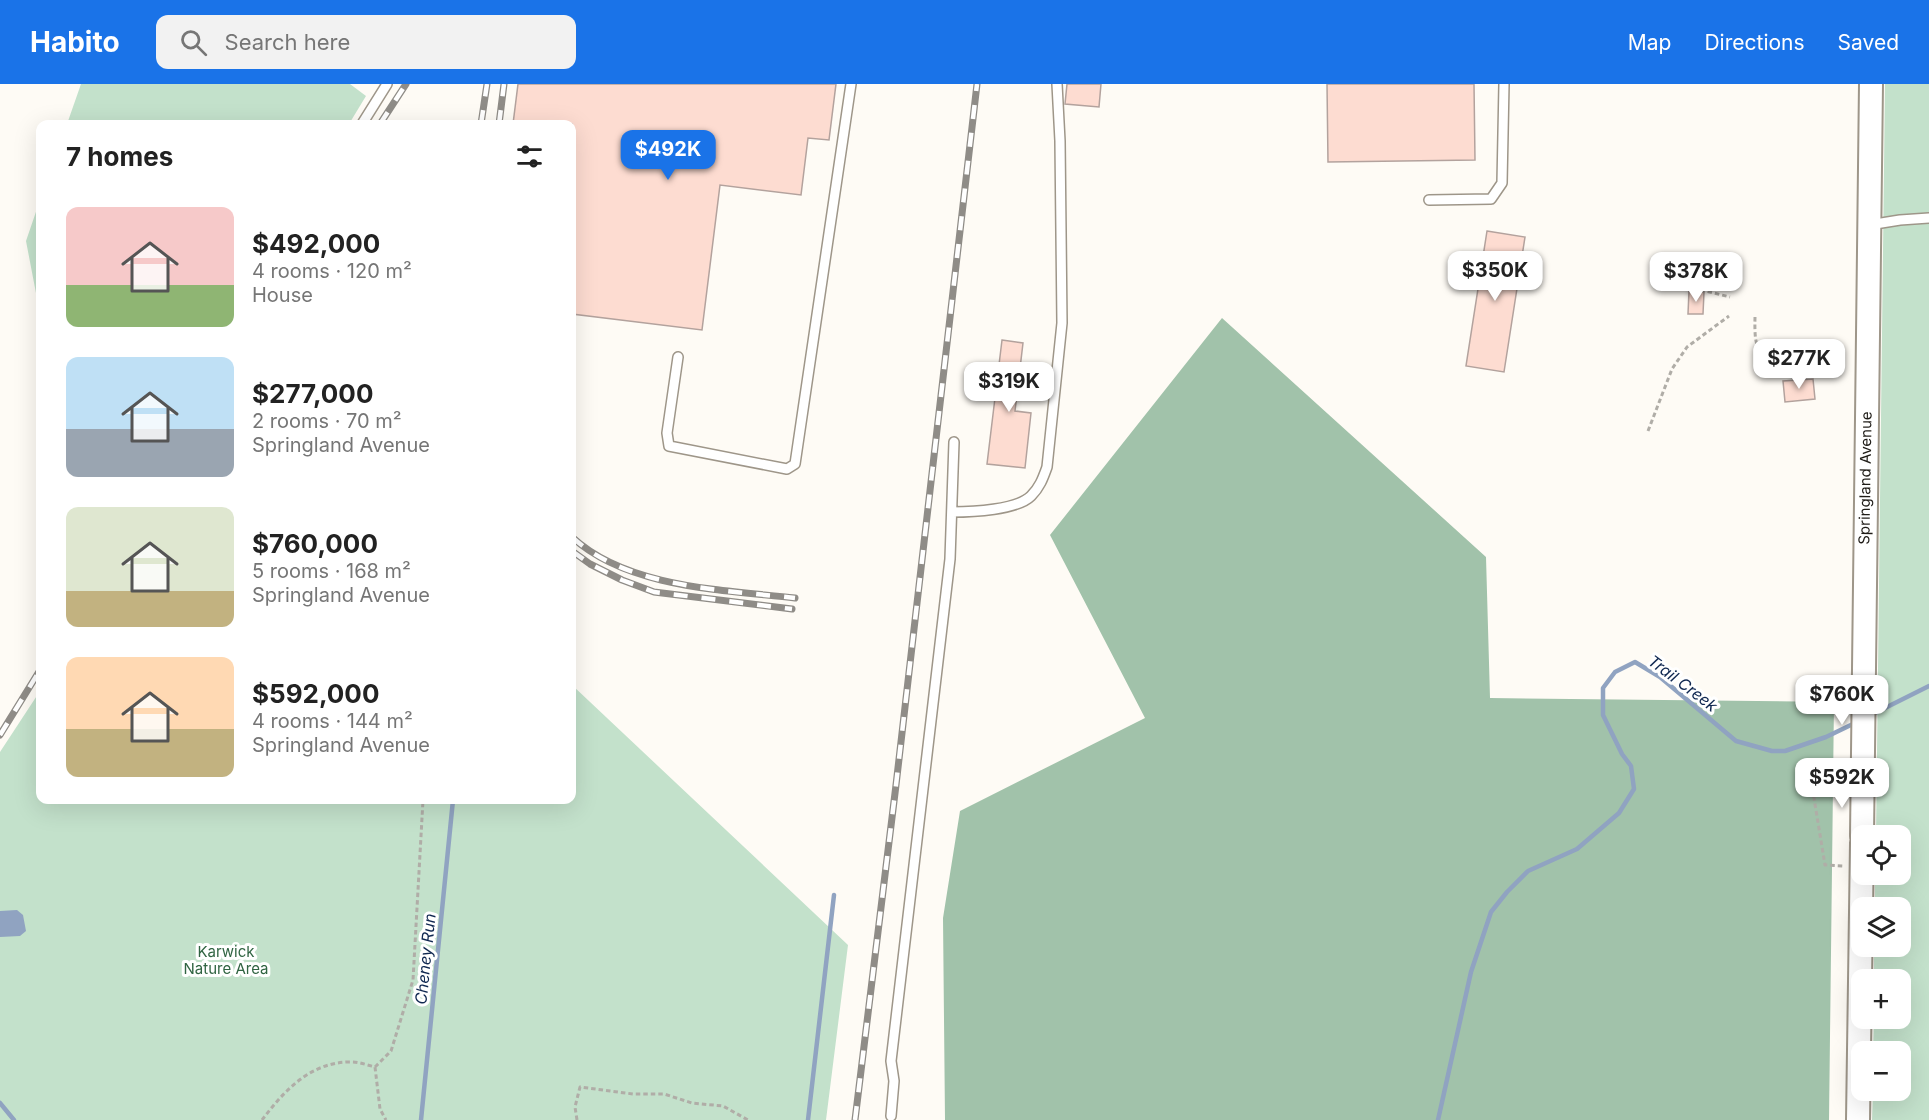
<!DOCTYPE html>
<meta charset="utf-8">
<style>
body{margin:0;font-family:Inter,sans-serif;background:#f2f2f2;color:#222;height:100vh;display:flex;flex-direction:column;font-size:22px;white-space:nowrap}
*{box-sizing:border-box;margin:0}
p{font-size:20px;color:#767676}
.icon{flex:none;width:33px;height:33px;fill:none;stroke:currentColor;stroke-width:2;stroke-linecap:round;stroke-linejoin:round}
.map{position:relative;flex:1;overflow:hidden}
.panel{position:absolute;left:36px;top:36px;width:540px;height:684px;display:flex;flex-direction:column;background:#fff;border-radius:12px;box-shadow:0 6px 24px #0002}
.panel>*{flex:none}
.buttons{position:absolute;left:1851px;top:741px;display:grid;gap:12px}
.buttons a{display:grid;place-items:center;width:60px;height:60px;border-radius:12px;background:#fff;box-shadow:0 6px 24px #0002;font-size:30px}
.price{position:absolute;translate:-50% -51px;padding:0 14px;border-radius:12px;background:#fff;color:#222;font-size:20px;line-height:39px;filter:drop-shadow(0 2px 3px #0008)}
.price::after{content:'';position:absolute;left:50%;top:36px;width:18px;height:14px;margin-left:-9px;background:inherit;clip-path:polygon(0 0,100% 0,50% 100%)}
.price.active{background:#1a73e8;color:#fff}
ul{padding:0;list-style:none}
li{display:flex;align-items:center;gap:18px;height:150px;padding:0 30px}
li span{display:grid;place-items:center;flex:none;width:168px;height:120px;border-radius:12px;color:#555}
li>.icon{margin-inline-start:auto}
span .icon{width:72px;height:72px;fill:#fffc;stroke-width:1}
li b{font-size:26px}
h2{display:flex;justify-content:space-between;align-items:center;height:72px;padding:0 30px;font-size:26px}
header{display:flex;align-items:center;gap:36px;box-sizing:border-box;height:84px;padding:0 30px;background:#1a73e8;color:#fff}
header strong{font-size:28px}
nav{display:flex;gap:33px;margin-inline-start:auto;font-size:21px}
.search{width:420px;height:54px;background:#f2f2f2;display:flex;align-items:center;gap:15px;box-sizing:border-box;padding:0 21px;border-radius:12px;color:#767676;font-size:22px}
.map>svg:first-child{display:block}
.green{fill:#c3e1cb}
.forest{fill:#a1c2aa}
.water{fill:#90a3c1}
.lines{fill:none;stroke-linecap:round;stroke-linejoin:round}
.stream{stroke:#90a3c1;stroke-width:4.5}
.building{fill:#fddcd1;stroke:#b3a29d;stroke-width:1.5}
.service-casing{stroke:#9e9689;stroke-width:12}
.tertiary-casing{stroke:#9e9689;stroke-width:26}
.path{stroke:#b0ada7;stroke-width:3;stroke-dasharray:4.5 3;stroke-linecap:butt}
.service{stroke:#fff;stroke-width:9}
.tertiary{stroke:#fff;stroke-width:22}
.rail-casing{stroke:#8f8c87;stroke-width:7}
.rail{stroke:#fff;stroke-width:4.5;stroke-dasharray:14;stroke-linecap:butt}
.labels{text-anchor:middle;dominant-baseline:central;stroke-width:6;stroke-linejoin:round;paint-order:stroke}
.street-label{font-size:15px;fill:#1e1b16;stroke:#fff}
.park-label{font-size:15px;fill:#306442;stroke:#fff}
.water-label{font-size:16px;font-style:italic;fill:#0f2750;stroke:#fff}
</style>
<header>
<strong>Habito</strong>
<div class="search"><svg class="icon" aria-label="search" viewBox="0 0 24 24"><circle cx="10" cy="10" r="6"/><path d="M15 15l6 6"/></svg>Search here</div>
<nav><a>Map</a><a>Directions</a><a>Saved</a></nav>
</header>
<div class="map">
<svg width="1929" height="1036" viewBox="0 0 1929 1036">
<rect width="100%" height="100%" fill="#fefbf5"/>
<path class="green" d="M81,0H350L366,12L349,40H67Z
M1885,0H1929V1036H1872L1873,1007L1900,1006V968L1873,967L1874,935L1900,934V896L1874,895V863L1900,862V824L1875,823V791L1900,790V752L1876,751Z
M40,116V230L26,157Z
M572,601L848,861L826,1036H0V668L40,607V716H572Z"/>
<path class="forest" d="M1222,234L1486,473L1490,614L1834,618L1829,1036H945L943,834L960,727L1145,634L1050,451Z"/>
<path class="water" d="M17,826L23,831L26,847L20,852L0,853V827Z"/>
<g class="lines">
<path class="stream" d="M1871,631L1929,602
M0,1019L14,1036
M421,1036L453,716
M808,1036L834,811
M1438,1036L1471,888L1491,828L1507,808L1528,787L1577,765L1619,729L1634,705L1631,682L1622,670L1603,631V604L1615,588L1635,578L1660,593L1736,657L1772,667H1785L1826,653L1855,639"/>
</g>
<path class="building" d="M518,0H836L829,56L808,54L801,111L720,101L702,246L572,230V40H513Z
M1067,0H1101L1099,23L1065,20Z
M1327,0H1474L1475,76L1328,78Z
M1487,147L1525,153L1504,288L1466,282Z
M1689,207L1704,208L1703,230H1688Z
M1002,256L1023,259L1015,327L1031,329L1025,384L987,380Z
M1813,295L1815,315L1785,318L1783,297Z"/>
<g class="lines">
<g class="service-casing">
<path id="service" d="M362,40L387,0
M1429,116L1491,115L1502,99L1504,0
M1869,141L1900,136L1929,134
M678,273L667,349L669,362L787,385L795,380L851,0
M952,428C972,428 1017,426 1031,412C1040,403 1043,394 1047,383L1062,239L1060,57L1057,0
M891,1032L894,997L891,977L950,475L954,358"/>
</g>
<g class="tertiary-casing">
<path id="tertiary" d="M1862,752L1871,0
M1858,1036L1862,759"/>
</g>
<path class="path" d="M1693,204L1730,213
M1755,233C1754,276 1760,262 1790,283L1793,297
M1648,347L1672,285L1687,263L1729,232
M1810,690L1825,781L1844,782
M375,983L391,967L413,896L423,716
M262,1036C284,1007 311,977 352,978C359,978 367,981 375,983L380,1025L386,1036
M577,1036L575,1023L580,1003L633,1010H664L692,1019L723,1022L748,1036"/>
<use href="#service" class="service"/>
<use href="#tertiary" class="tertiary"/>
<g class="rail-casing">
<path id="rail" d="M380,40L406,0
M481,40L487,0
M499,40L504,0
M572,453C627,504 724,506 795,514
M572,467L590,480L622,496L654,508L792,525
M0,651L40,586
M855,1036L896,701L977,0"/>
</g>
<use href="#rail" class="rail"/>
</g>
<g class="labels">
<g class="street-label">
<text transform="translate(1865 394) rotate(-89)">Springland Avenue</text>
</g>
<g class="park-label">
<text x="226" y="867">Karwick<tspan x="226" dy="17">Nature Area</tspan></text>
</g>
<g class="water-label">
<text transform="translate(1683 599) rotate(37)">Trail Creek</text>
<text transform="translate(425 875) rotate(-84)">Cheney Run</text>
</g>
</g>
</svg>
<div class="buttons">
<a><svg class="icon" aria-label="locate" viewBox="0 0 24 24"><circle cx="12" cy="12" r="6"/><path d="M12 2v4M12 18v4M2 12h4M18 12h4"/></svg></a>
<a><svg class="icon" aria-label="layers" viewBox="0 0 24 24"><path d="M12 4l9 5-9 5-9-5zM3 14l9 5 9-5"/></svg></a>
<a>+</a>
<a>−</a>
</div>
<b class="price active" style="left:668px;top:97px">$492K</b>
<b class="price" style="left:1495px;top:218px">$350K</b>
<b class="price" style="left:1696px;top:219px">$378K</b>
<b class="price" style="left:1799px;top:306px">$277K</b>
<b class="price" style="left:1009px;top:329px">$319K</b>
<b class="price" style="left:1842px;top:642px">$760K</b>
<b class="price" style="left:1842px;top:725px">$592K</b>
<section class="panel">
<h2>7 homes<svg class="icon" aria-label="filters" viewBox="0 0 24 24"><path d="M4 7h16M4 17h16"/><circle cx="9" cy="7" r="2"/><circle cx="15" cy="17" r="2"/></svg></h2>
<ul>
<li><span style="background:linear-gradient(#f6c9c9 65%,#8fb573 0)"><svg class="icon" aria-label="home" viewBox="0 0 24 24"><path d="M3 11l9-7 9 7M6 9v11h12V9"/></svg></span><div><b>$492,000</b><p>4 rooms · 120 m²</p><p>House</p></div></li>
<li><span style="background:linear-gradient(#bfe0f5 60%,#9aa5b1 0)"><svg class="icon" aria-label="home" viewBox="0 0 24 24"><path d="M3 11l9-7 9 7M6 9v11h12V9"/></svg></span><div><b>$277,000</b><p>2 rooms · 70 m²</p><p>Springland Avenue</p></div></li>
<li><span style="background:linear-gradient(#dfe7d0 70%,#c2b280 0)"><svg class="icon" aria-label="home" viewBox="0 0 24 24"><path d="M3 11l9-7 9 7M6 9v11h12V9"/></svg></span><div><b>$760,000</b><p>5 rooms · 168 m²</p><p>Springland Avenue</p></div></li>
<li><span style="background:linear-gradient(#ffd9b3 60%,#c2b280 0)"><svg class="icon" aria-label="home" viewBox="0 0 24 24"><path d="M3 11l9-7 9 7M6 9v11h12V9"/></svg></span><div><b>$592,000</b><p>4 rooms · 144 m²</p><p>Springland Avenue</p></div></li>
</ul>
</section>
</div>
